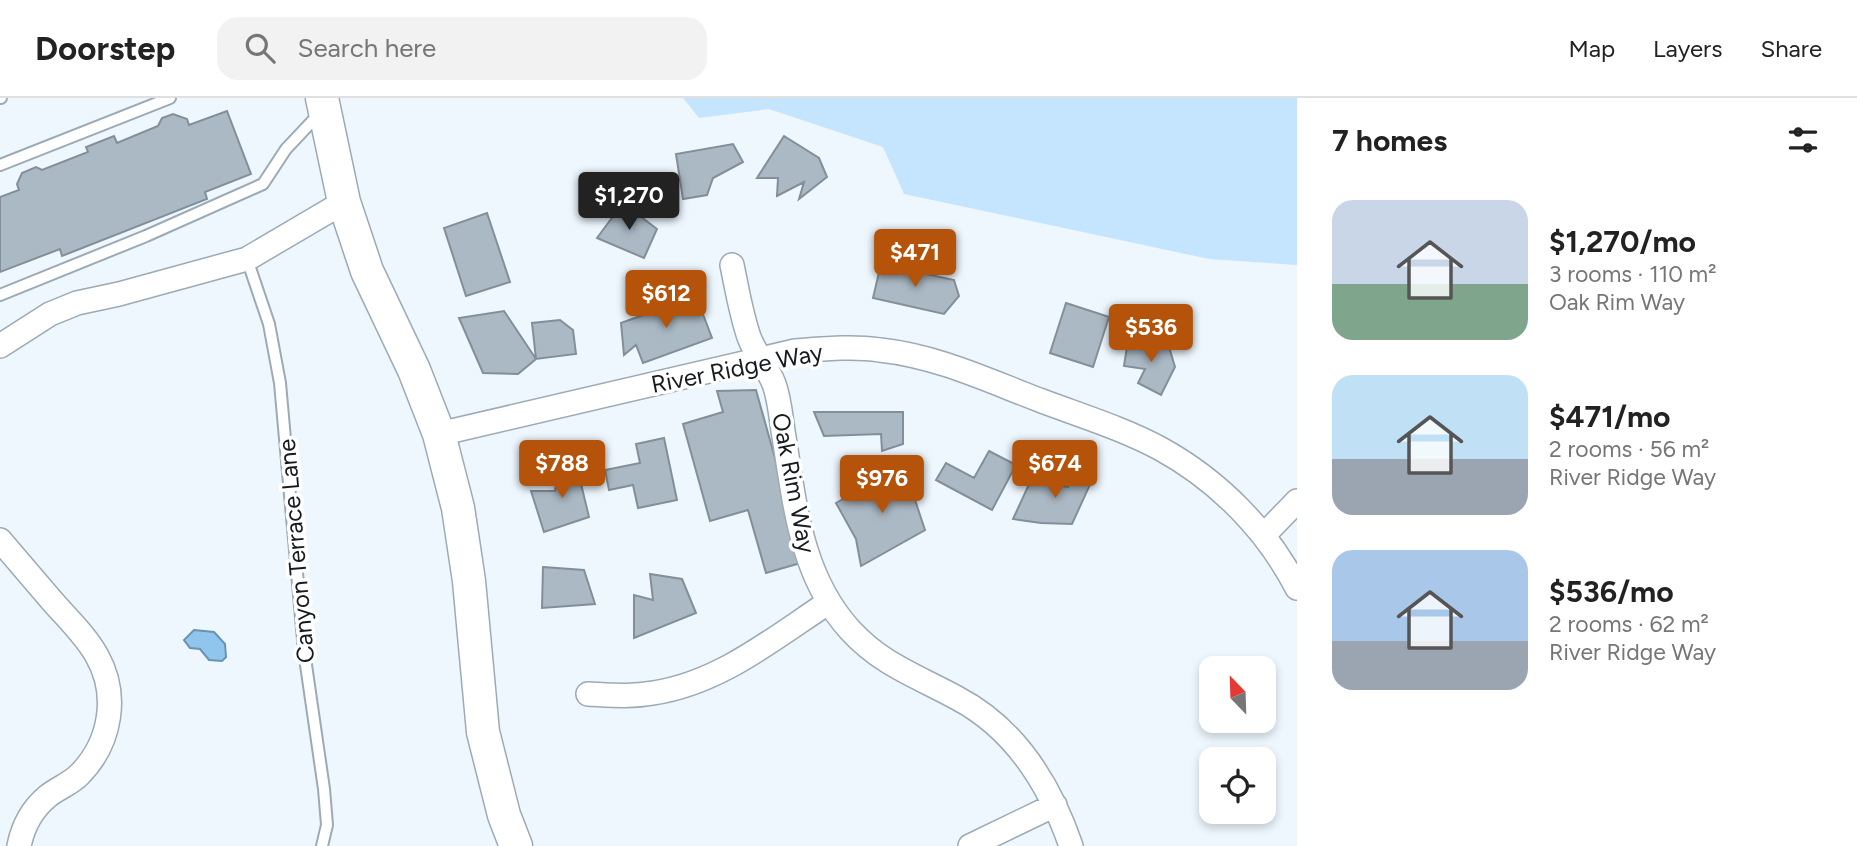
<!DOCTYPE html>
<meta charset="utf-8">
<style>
body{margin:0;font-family:Figtree,sans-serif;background:#f2f2f2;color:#222;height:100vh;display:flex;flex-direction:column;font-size:26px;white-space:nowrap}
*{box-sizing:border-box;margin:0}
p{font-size:23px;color:#767676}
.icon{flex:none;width:38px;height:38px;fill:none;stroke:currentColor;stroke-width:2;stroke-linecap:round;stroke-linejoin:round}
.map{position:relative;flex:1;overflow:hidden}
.details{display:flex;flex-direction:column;background:#fff;width:560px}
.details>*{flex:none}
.needle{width:46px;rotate:337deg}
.fabs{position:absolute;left:1199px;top:558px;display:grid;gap:14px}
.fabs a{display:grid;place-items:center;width:77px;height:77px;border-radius:14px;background:#fff;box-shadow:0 4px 10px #0003;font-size:35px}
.price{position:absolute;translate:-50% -60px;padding:0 16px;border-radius:7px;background:#b45309;color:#fff;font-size:23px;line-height:46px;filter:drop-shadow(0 2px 4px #0008)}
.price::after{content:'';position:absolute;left:50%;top:42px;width:21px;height:16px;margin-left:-10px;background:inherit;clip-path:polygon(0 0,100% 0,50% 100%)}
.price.on{background:#222;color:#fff}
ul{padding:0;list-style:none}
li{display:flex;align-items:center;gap:21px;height:175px;padding:0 35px}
li span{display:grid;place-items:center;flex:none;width:196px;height:140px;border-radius:21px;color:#555}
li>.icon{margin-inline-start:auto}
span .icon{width:84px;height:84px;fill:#fffc;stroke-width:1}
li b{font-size:30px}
h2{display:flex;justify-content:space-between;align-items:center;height:84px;padding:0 35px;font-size:30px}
header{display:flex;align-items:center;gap:42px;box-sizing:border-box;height:98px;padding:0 35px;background:#fff;border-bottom:2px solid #e0e0e0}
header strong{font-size:33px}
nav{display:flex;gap:38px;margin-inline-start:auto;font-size:24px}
.search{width:490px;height:63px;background:#f2f2f2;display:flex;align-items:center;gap:18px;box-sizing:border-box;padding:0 24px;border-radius:21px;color:#767676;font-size:26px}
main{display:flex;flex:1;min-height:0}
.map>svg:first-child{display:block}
.green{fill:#c5e5fe}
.water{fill:#90c6ee;stroke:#6b93b0;stroke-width:2}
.building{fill:#abb9c4;stroke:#828f9a;stroke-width:2}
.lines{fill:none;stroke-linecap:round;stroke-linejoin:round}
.lane-casing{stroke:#9caab5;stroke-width:14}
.street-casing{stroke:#9caab5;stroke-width:26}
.secondary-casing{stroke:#9caab5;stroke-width:35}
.lane{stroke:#fff;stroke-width:10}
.street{stroke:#fff;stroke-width:23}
.secondary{stroke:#fff;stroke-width:32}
.labels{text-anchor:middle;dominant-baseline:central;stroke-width:7;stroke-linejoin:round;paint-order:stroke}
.street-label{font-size:24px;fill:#161b1f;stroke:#fff}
</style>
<header>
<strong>Doorstep</strong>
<div class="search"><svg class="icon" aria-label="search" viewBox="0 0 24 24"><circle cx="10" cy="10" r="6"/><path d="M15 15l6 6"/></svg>Search here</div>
<nav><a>Map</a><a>Layers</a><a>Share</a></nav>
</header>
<main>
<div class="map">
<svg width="1297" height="748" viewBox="0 0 1297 748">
<rect width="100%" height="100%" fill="#eef7fe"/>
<path class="green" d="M683,0H1297V167L1209,161L904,96L883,49L769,11L699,20Z"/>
<path class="water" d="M194,532L214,534L225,546L226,559L222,563L209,562L200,551L190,550L184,542Z"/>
<path class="building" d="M227,13L251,76L205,94L207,101L62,158L60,151L0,174V99L19,92L17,86L22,75L36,69L42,72L88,54L86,49L114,38L117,45L158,28L162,20L173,16L187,21L189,27Z
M784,38L819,60L827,79L799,101L804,84L777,98L778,80H757Z
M733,46L743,64L713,80L707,97L683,101L676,56Z
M623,105L657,131L644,160L597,140Z
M487,115L510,184L466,198L444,130Z
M881,166L954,182L959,198L944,216L873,200Z
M696,198L712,240L643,265L636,247L624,257L621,225Z
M1066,205L1109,219L1093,269L1050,255Z
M504,213L536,261L518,276L483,275L459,220Z
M560,222L573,232L576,256L536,261L532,225Z
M1128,242L1169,249L1175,269L1161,297L1138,285L1145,271L1124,268Z
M756,292L804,464L766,475L748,412L710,423L683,326L723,314L717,293Z
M814,314H903V346L882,353L881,336L824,338Z
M664,340L677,402L638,410L633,387L609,392L605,372L640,365L636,346Z
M989,353L1016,367L992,412L936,382L946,365L974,380Z
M1078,364L1093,380L1072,426L1041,425L1013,421L1031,382L1068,389Z
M559,365H576L589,419L544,434L531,393H555Z
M903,366L925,432L861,468L856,441L836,405Z
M543,469L584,472L595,506L542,510Z
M650,476L682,481L696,515L634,540V497L653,502Z"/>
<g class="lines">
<g class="lane-casing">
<path id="lane" d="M0,0H1
M0,67L170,0
M247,161L269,226L280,285L304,553L324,691L327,727L322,748
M0,197L146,138L263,86L286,51L320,15"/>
</g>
<g class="street-casing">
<path id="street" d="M732,167C737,191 741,216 749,239C755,256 768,270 774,286C780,302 781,322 784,339C795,407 801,478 850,532C882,567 917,578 957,600C1016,631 1050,687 1071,748
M0,248L50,216L77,205L119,196L247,161L344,104
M439,336L795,253C823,251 852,248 880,252C937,258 989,283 1042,303C1082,318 1124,331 1161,351C1219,383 1267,432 1297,490
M1264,437L1297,403
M0,442C18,463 35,483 53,504C68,521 86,538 97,558C119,597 111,645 79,677C70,686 58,690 48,698C32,711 23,728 19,748
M588,596C610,597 631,599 653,595C720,585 774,540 829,504
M970,748L1055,707"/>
</g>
<g class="secondary-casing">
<path id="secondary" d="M322,0L344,104L367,173L414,272L439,336L458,410L469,483L483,634L504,717L516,748"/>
</g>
<use href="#lane" class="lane"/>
<use href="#street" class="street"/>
<use href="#secondary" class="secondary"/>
</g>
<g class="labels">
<g class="street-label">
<text transform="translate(737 270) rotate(-11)">River Ridge Way</text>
<text transform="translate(794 385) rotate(79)">Oak Rim Way</text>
<text transform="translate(296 453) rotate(-95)">Canyon Terrace Lane</text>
</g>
</g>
</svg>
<div class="fabs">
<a><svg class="needle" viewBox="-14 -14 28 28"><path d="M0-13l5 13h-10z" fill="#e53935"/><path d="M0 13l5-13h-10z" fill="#767676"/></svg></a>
<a><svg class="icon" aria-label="locate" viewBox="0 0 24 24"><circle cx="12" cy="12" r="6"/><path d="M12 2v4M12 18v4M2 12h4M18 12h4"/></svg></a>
</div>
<b class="price on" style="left:629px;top:134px">$1,270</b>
<b class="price" style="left:915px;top:191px">$471</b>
<b class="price" style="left:666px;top:232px">$612</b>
<b class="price" style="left:1151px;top:266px">$536</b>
<b class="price" style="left:562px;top:402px">$788</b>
<b class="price" style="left:1055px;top:402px">$674</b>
<b class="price" style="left:882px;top:417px">$976</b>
</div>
<section class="details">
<h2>7 homes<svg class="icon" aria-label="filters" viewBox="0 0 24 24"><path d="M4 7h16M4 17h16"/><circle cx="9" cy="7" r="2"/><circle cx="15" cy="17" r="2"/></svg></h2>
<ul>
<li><span style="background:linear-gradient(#c9d6e8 60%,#7fa58c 0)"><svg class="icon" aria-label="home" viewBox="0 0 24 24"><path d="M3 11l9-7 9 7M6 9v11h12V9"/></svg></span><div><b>$1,270/mo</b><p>3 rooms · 110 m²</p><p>Oak Rim Way</p></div></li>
<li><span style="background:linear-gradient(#bfe0f5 60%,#9aa5b1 0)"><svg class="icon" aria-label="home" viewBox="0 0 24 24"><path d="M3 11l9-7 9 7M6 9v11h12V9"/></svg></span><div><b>$471/mo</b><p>2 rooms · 56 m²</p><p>River Ridge Way</p></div></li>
<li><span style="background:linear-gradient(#a9c7e8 65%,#9aa5b1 0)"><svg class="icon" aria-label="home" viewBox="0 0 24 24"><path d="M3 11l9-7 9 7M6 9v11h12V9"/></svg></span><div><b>$536/mo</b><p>2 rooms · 62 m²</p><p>River Ridge Way</p></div></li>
</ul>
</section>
</main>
